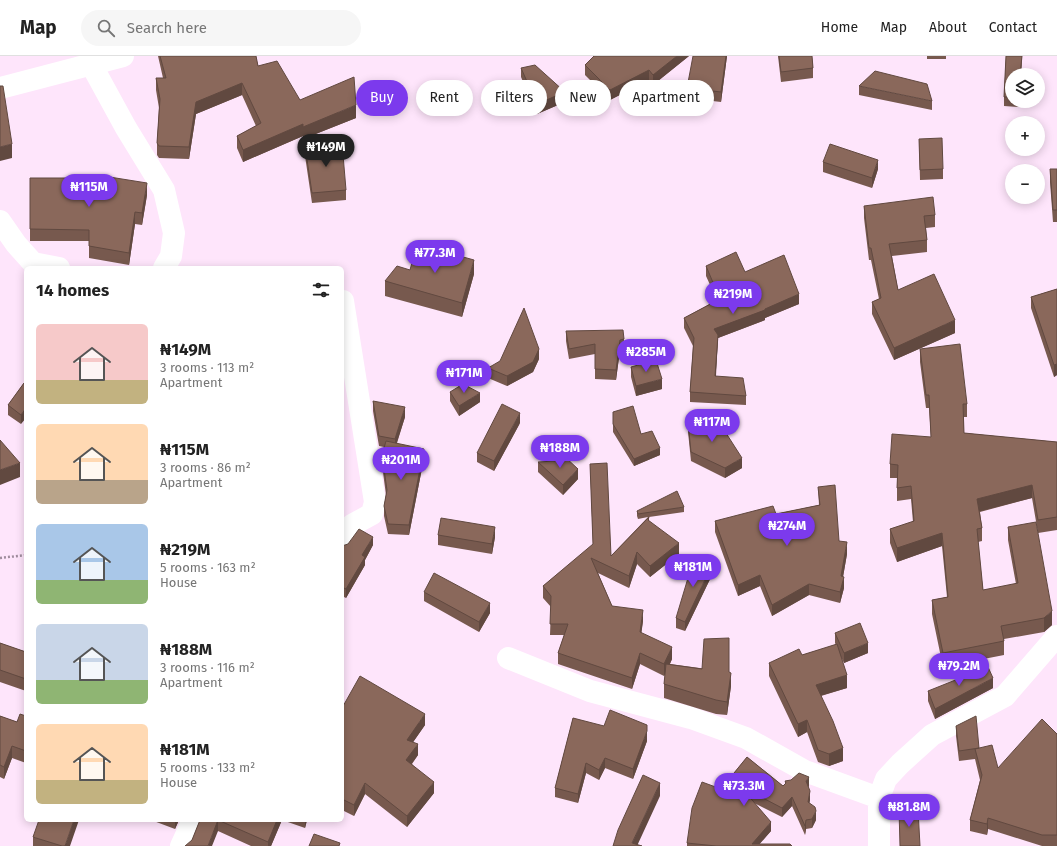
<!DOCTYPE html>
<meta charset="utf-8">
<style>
body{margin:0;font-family:"Fira Sans",sans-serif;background:#f6f6f6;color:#222;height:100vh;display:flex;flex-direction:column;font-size:15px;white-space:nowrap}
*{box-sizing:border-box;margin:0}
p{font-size:13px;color:#767676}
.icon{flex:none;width:22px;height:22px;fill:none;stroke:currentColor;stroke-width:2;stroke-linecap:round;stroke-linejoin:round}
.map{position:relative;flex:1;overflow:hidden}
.sheet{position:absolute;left:24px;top:210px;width:320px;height:556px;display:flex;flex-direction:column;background:#fff;border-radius:6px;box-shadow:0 2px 10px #0003}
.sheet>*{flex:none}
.guide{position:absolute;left:356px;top:24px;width:380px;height:36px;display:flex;gap:8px}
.fabs{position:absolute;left:1005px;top:12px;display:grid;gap:8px}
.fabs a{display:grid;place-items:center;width:40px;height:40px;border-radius:50%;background:#fff;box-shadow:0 2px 10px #0003;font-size:20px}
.price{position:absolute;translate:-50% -34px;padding:0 9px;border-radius:14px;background:#7c3aed;color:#fff;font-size:13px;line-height:26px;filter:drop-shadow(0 1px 2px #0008)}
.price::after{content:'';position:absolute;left:50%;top:24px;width:12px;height:9px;margin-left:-6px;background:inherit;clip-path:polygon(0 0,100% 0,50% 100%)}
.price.active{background:#222;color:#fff}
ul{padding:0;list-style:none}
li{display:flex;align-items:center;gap:12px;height:100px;padding:0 12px}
li span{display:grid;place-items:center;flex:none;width:112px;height:80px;border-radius:6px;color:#555}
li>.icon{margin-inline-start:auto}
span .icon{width:48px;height:48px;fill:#fffc;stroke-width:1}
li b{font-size:17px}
h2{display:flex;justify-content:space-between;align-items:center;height:48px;padding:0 12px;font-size:17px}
.pill{padding:0 14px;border-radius:18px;background:#fff;box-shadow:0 2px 10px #0003;font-size:14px;line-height:36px}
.pill.active{background:#7c3aed;color:#fff}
header{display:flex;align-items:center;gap:24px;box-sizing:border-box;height:56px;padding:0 20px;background:#fff;border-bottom:1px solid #e0e0e0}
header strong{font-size:19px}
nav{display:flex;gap:22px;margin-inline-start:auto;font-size:14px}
.search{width:280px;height:36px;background:#f6f6f6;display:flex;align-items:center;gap:10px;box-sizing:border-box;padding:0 14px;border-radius:22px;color:#767676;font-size:15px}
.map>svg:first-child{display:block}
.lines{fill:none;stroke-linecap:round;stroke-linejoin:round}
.path{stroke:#a08d9e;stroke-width:2.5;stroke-dasharray:2 2;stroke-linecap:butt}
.minor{stroke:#fff;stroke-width:22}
.wall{fill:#77594e}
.shaded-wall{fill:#614940}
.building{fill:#8a685b;stroke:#614940}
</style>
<header>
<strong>Map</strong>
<div class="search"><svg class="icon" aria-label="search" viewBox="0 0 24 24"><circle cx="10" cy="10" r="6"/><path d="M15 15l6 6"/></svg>Search here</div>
<nav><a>Home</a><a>Map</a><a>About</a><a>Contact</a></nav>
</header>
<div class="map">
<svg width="1057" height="790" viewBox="0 0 1057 790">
<rect width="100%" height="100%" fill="#fee5fb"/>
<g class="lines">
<path class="path" d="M0,502L26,499"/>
<path class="minor" d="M91,8L126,72L164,134L174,177L171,200L164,212
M0,32L123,0
M0,165L16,188L33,207L59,212
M342,486L352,469L372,458L375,446L343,245
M508,602L590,635L691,662L746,682L805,715L879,742
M181,790L193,764
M879,790V742L886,723L900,708L932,679L1005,640L1057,580"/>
</g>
<path class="wall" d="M158,0H256L258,10L300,44L356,62L303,83V80L243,106L237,92V80L256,70L242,39L196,58L189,103L159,102L157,99V87L159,52L156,34V22H163Z
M689,0L653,29L649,24L610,44L585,19V9Z
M727,0L721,46L687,42V32Z
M778,0H812L813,12V22L781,26Z
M927,0H946V3H927Z
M1006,0H1022L1021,19H1012V45H1019V51L1004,50V41Z
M521,12L565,46L537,58L521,21Z
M859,30L932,45V54L859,39Z
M919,83L943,113V123L920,124Z
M305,90L346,134V144L312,147L305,100Z
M823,106L878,113L872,132L823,116Z
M1050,113H1057V166H1053L1050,126Z
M30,122L147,139L142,169L135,168L129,209L89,202V185H30Z
M864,150L935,159V171L926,172L927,184V196L892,200L898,234L955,277L894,304L872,258V246L879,243L871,204H869L864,162Z
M706,210L745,216L799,248L765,262V264L718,282L716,320L746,340V349L690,346V336L693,290L684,272V262L717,244L706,220Z
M474,218L462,261L385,240V225Z
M1057,233V319L1054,321L1031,252V241Z
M566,275L624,283V293L620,294L616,324L595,323V298L569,303L566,285Z
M920,293L967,348V361H964V377L1057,386V474L1038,477L1032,442L980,456L982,472V485L978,486L983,534L1016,528L1008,484V471L1052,569L1044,576L1004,583V599L943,611L932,558V544L947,541L942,490L897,506L890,487V473L913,466L911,443L897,445V422H890V408L931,381L929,352H926L920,306Z
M539,303L533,316L507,330L488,322V312Z
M631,311L662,333L636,340L631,321Z
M24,327L21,368L8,359V349Z
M450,336L480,346L459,360L450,345Z
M373,345L405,361L397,387L424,402L409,479L388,478L384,460V450L386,439L382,409V399L384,391L379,390L373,355Z
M613,356L641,378L660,399L634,410L613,376Z
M688,366L742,412L725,422L691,405L688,376Z
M520,367L494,415L477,406V397Z
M538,406L578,423L563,439L538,416Z
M590,408L611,500L648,461L638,463L637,460V455L684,451V456L649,461V465L679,498L650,521L637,508L629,532L598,517L612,550L643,565L641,577L672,603L670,608L729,616L731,630L727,659L716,658L664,642V628L665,619L664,620L640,608L632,633L558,608V597L564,579H550L551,551L543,542V530L593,489Z
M818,431L839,485L847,498L843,521L844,532L840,547L809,539L772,560L760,530L738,540L715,476V465L776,458L819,449Z
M438,479L495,481L492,498L438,489Z
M373,489L365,504V509L346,542L342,540V490Z
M712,519L685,575L676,572V562Z
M424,536L490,557L479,576L424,545Z
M835,577L868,597L844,607L841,601L847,632L821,640L843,705L829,710L818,706L807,676L798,681L769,620V607L802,599L836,589L835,587Z
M0,587L26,596V635L0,626Z
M993,632L935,663L928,645V635Z
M342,652L425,669L413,686L418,699L412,708L434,737L407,771L365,738L354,760L342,754Z
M0,660L17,666L26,660V707L12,702L4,723L0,721Z
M573,662L647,685L633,723L605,712L599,724L586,717L578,747L555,741V732Z
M956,670L979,692L998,712L1057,678V790H1042L988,773L987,779L970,775V764L980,724L975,703L959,705L956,680Z
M747,701L783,730L785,728V725L809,730L808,731L810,744L809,747L816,764L812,772L806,773L805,779L792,750L782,761L754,747L771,775L759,788L792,790H687V787L721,733Z
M151,764H179L175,773Z
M200,764H307L305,772L282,764L271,790H251L218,775L192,784Z
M33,781L70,790H33Z"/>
<path class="shaded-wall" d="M677,0H689L653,29V19Z
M726,0H727L721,46V36Z
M1022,0L1021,19H1020Z
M649,14V24L610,44V34Z
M242,27V39L196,58L189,103V91L196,46Z
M565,36V46L537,58V48Z
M356,49V62L303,83V71Z
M303,68V80L243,106V94Z
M12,88V102L0,105V91Z
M878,104V113L872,132V122Z
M147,127V139L142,169V157Z
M135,156V168L129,209V197Z
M474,204V218L462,261V247Z
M799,238V248L765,262V264L718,282L715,330L714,273Z
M955,264V277L894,304V292Z
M620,284V294L616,324V314Z
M539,293V303L533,316L507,330V320Z
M1057,308V319L1054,321V309Z
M662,323V333L636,340V330Z
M480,337V346L459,360V350Z
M405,351V361L395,392V383Z
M26,352V362L21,368V359Z
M520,357V367L494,415V405Z
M660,392V399L634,410V403Z
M424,393V402L409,479V469Z
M742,402V412L725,422V412Z
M20,407V421L0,429V414Z
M578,413V423L563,439V429Z
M1032,429V442L977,456V443Z
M495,471V481L492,498V488Z
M942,477V490L897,506V492Z
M373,481V489L365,504V509L346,542V533L362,499Z
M847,486V498L841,532V520Z
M679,487V498L650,521V510Z
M637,496V508L629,532V520Z
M712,509V519L685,575V566Z
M760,519V530L738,540V529Z
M844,521V532L840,547V536Z
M809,528V539L772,560V549Z
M490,547V557L479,576V566Z
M643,554V565L640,588V576Z
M1052,555V569L1044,576V562Z
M868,587V597L844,607V597Z
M672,591V603L664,620V608Z
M640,597V608L632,633V622Z
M731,617V630L727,659V646Z
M847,619V632L816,641V629Z
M993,622V632L935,663V653Z
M425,658V669L407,695V684Z
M807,664V676L798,681V668Z
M647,675V685L633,723V713Z
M418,688V699L406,715V704Z
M12,690V702L4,723V711Z
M843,692V705L829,710V698Z
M605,702V712L599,724V714Z
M586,707V717L578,747V738Z
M809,721V730L806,734V725Z
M434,726V737L407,771V760Z
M365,727V738L354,760V749Z
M660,727V740L637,790L632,787Z
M810,735V744L808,755V746Z
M792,741V750L782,761V752Z
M816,755V764L812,772V763Z
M988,762V773L987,779V768Z
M74,764H79L70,790H65Z
M175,764H179L175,773Z
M218,764V775L212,790H208Z
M277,764H282L271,790H268V786Z
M305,764H307L305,772Z
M806,764V773L805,779V770Z
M771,766V775L758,790L752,788Z"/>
<path class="building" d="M160,0H256L258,10L277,5L300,44L354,21L356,49L303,71V68L243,94L237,80L261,67L242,27L196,46L189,91L159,90L157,87L160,43L156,22H166Z
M594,0H677L653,19L649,14L610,34L585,9Z
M693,0H726L721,36L687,32Z
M779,0H812L813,12L781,16Z
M1006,0H1022L1020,19H1012V41H1004Z
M535,9L565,36L537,48L521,12Z
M875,15L927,28L932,45L859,30Z
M0,30H3L12,88L0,91Z
M942,82L943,113L920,114L919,83Z
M342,87L346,134L312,137L305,90Z
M830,88L878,104L872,122L823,106Z
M1050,113H1057V154H1053Z
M97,119L147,127L142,157L135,156L129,197L89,190V174L30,173V122H97Z
M933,141L935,159L924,160L927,184L889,188L898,234L934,218L955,264L894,292L872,246L881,242L871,192H869L864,150Z
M417,188L474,204L462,247L385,225L397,210L410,214Z
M736,196L745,216L784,199L799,238L765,253V254L714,273L718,279L715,320L743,322L746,340L690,336L694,282L684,262L720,243L706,210Z
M1057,233V308L1054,309L1031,241Z
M524,252L539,293L533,306L507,320L488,312L500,305Z
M623,274L624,283L620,284L616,314L595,313V288L569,293L566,275Z
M960,288L967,348H963L964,377L1057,386V461L1038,464L1032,429L977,443L982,472L977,473L983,534L1018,527L1008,471L1036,466L1052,555L1044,562L1001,570L1004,585L943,597L932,544L948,541L942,477L897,492L890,473L914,465L911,430L897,432L898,409L890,408L892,378L931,381L929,339H926L920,293Z
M656,304L662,323L636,330L631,311Z
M24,327L26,330V352L21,359L8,349Z
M463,328L480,337L459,350L450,336Z
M373,345L405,351L395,383L379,380Z
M502,348L520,357L494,405L477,397Z
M633,350L641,378L652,375L660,392L634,403L613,368V356Z
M717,363L742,402L725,412L691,396L688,366Z
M0,384L20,407L0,414Z
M386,385L424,393L409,469L388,468L384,450L387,434L382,399Z
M564,400L578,413L563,429L538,406L555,405Z
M607,407L611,500L649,461L648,464L679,487L650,510L637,496L629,520L591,502L612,550L643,554L640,576L672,591L664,608L640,597L632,622L558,597L568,568H550L551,540L543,530L593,488L590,408Z
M835,429L839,485L847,486L841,520L844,521L840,536L809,528L772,549L760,519L738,529L715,465L773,450L776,458L820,449L818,431Z
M677,435L684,451L638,458L637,455Z
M441,462L495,471L492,488L438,479Z
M359,473L373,481L362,499L365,501L346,533L342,531V490L348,488Z
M694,502L712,509L685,566L676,562Z
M434,517L490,547L479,566L424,536Z
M860,567L868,587L844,597L835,577Z
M729,582V616L731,617L727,646L716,644L664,628L666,608L702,613L704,583Z
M0,587L26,596V623L0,614Z
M837,588L847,619L816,629L833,665L843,692L829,698L818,694L807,664L798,668L769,607L799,593L802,599Z
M988,611L993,622L935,653L928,635Z
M360,620L425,658L407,684L418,688L406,704L434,726L407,760L365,727L354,749L342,743V652Z
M610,654L647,669V675L633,713L605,702L599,714L586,707L578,738L555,732L573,662L604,670Z
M20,658L26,660V695L12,690L4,711L0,709V660L17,666Z
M976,660L979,692L959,695L956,670Z
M1042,663L1057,678V779H1042L988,762L987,768L970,764L982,719L975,693L992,689L998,712Z
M747,701L783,730L786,727L785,725L791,724L799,717L809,721L806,725L810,735L808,746L815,751L816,755L812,763L806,764L805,770L792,741L782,752L740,730L771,766L752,788H790L792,790H716L687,787L692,752L702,726L721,733Z
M643,719L660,727L632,787L642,790H613L618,774Z
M899,753H918L920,790H900Z
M39,764H74L65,790H62L33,781Z
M200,764H218L208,790H185L192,784Z
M218,764H277L268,786Z
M314,778L340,787L339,790H309Z"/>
</svg>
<div class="fabs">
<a><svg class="icon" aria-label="layers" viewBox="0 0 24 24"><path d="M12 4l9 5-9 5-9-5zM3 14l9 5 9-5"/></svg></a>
<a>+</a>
<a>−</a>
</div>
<b class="price active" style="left:326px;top:112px">₦149M</b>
<b class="price" style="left:89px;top:152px">₦115M</b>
<b class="price" style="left:435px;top:218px">₦77.3M</b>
<b class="price" style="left:733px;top:259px">₦219M</b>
<b class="price" style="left:646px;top:317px">₦285M</b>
<b class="price" style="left:464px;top:338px">₦171M</b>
<b class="price" style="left:712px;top:387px">₦117M</b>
<b class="price" style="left:560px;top:413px">₦188M</b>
<b class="price" style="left:401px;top:425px">₦201M</b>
<b class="price" style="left:787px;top:491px">₦274M</b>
<b class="price" style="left:693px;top:532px">₦181M</b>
<b class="price" style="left:959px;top:631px">₦79.2M</b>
<b class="price" style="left:744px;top:751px">₦73.3M</b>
<b class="price" style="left:909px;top:772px">₦81.8M</b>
<div class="guide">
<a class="pill active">Buy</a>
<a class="pill">Rent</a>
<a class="pill">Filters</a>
<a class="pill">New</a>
<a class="pill">Apartment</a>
</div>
<section class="sheet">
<h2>14 homes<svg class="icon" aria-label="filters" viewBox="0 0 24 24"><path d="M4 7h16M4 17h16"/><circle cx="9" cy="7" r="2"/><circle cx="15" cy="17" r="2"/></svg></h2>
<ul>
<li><span style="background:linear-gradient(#f6c9c9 70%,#c2b280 0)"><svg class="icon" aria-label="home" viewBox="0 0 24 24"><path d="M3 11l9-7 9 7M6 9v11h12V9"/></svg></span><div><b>₦149M</b><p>3 rooms · 113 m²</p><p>Apartment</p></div></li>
<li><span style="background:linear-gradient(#ffd9b3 70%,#b9a48a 0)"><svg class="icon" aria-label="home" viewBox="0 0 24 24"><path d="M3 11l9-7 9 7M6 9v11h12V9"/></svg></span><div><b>₦115M</b><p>3 rooms · 86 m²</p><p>Apartment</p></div></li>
<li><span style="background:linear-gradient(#a9c7e8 70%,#8fb573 0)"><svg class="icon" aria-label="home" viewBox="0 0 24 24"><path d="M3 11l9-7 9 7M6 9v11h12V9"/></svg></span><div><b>₦219M</b><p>5 rooms · 163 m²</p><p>House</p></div></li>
<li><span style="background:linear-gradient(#c9d6e8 70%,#8fb573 0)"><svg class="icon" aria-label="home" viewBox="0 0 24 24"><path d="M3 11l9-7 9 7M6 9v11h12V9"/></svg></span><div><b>₦188M</b><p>3 rooms · 116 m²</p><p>Apartment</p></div></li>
<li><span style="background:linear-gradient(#ffd9b3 70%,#c2b280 0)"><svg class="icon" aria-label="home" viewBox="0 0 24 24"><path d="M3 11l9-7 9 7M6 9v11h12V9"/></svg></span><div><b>₦181M</b><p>5 rooms · 133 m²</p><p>House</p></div></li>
</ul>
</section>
</div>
